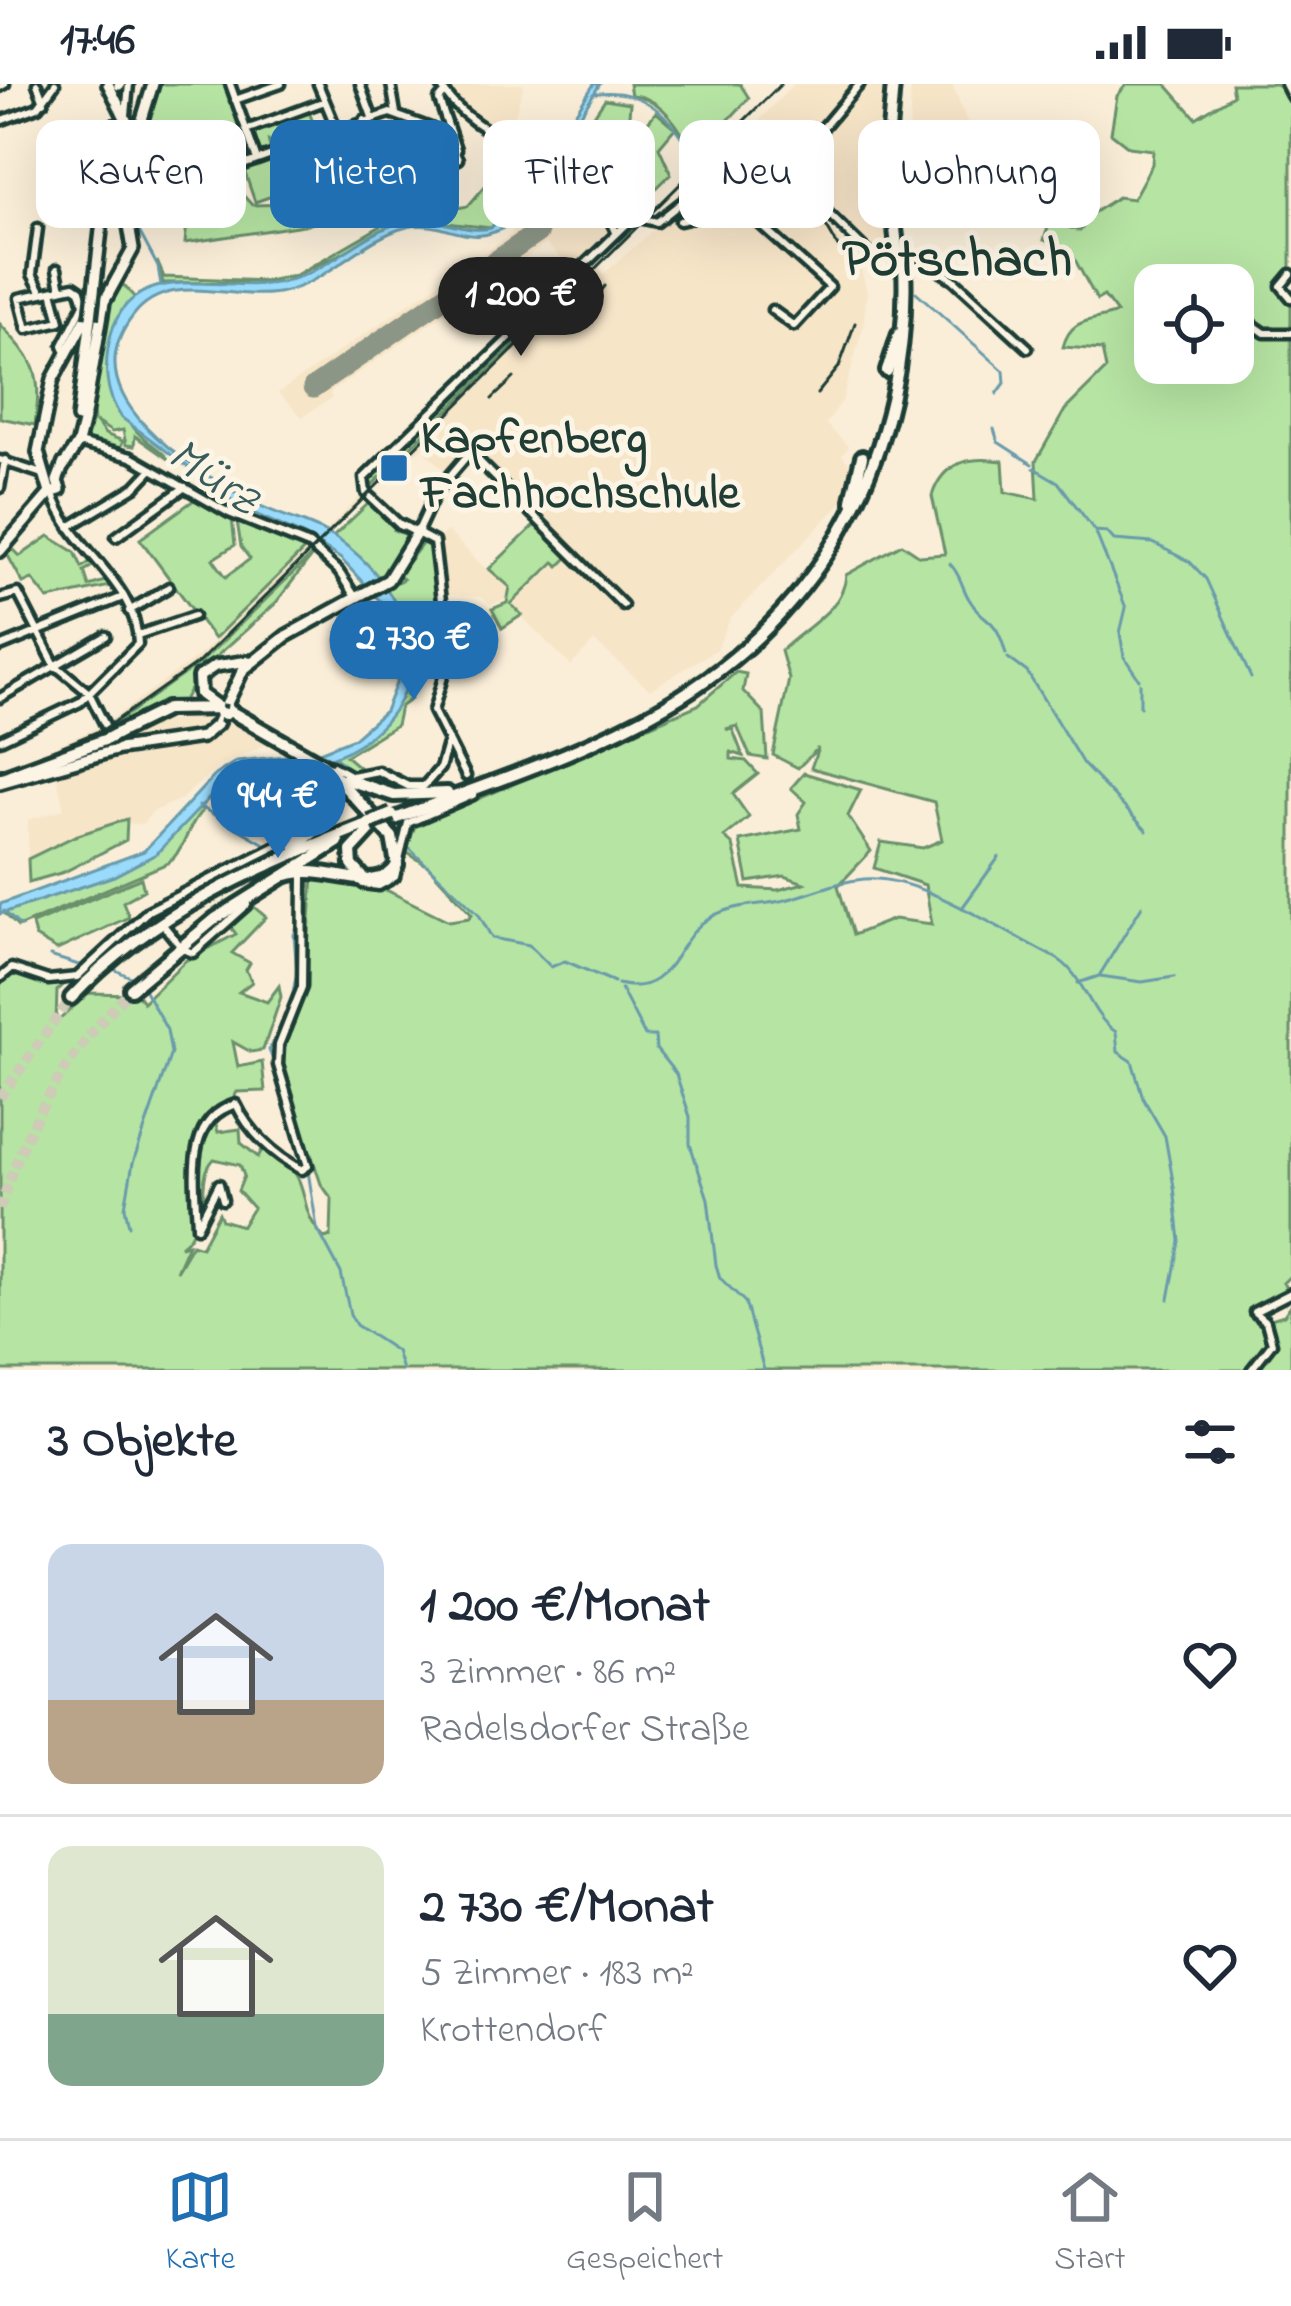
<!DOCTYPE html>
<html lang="de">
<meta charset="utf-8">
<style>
body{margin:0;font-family:"Indie Flower",sans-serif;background:#f6f6f7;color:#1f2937;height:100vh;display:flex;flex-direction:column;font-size:45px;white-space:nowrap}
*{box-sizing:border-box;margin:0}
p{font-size:39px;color:#747a83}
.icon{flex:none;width:66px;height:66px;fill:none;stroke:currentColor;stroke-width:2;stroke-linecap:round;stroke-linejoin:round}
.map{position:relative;height:1286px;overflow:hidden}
.side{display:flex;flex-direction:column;background:#fff;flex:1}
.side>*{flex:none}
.guide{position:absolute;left:36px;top:36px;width:1221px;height:108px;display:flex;gap:24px}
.buttons{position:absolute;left:1134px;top:180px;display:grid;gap:24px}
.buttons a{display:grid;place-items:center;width:120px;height:120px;border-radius:24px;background:#fff;box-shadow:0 12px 48px #0002;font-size:60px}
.price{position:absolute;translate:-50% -102px;padding:0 27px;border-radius:42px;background:#1f6fb2;color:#fff;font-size:39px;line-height:78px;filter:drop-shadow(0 3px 6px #0008)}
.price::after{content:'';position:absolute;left:50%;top:72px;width:36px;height:27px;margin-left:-18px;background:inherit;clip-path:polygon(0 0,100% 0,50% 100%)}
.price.on{background:#222;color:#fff}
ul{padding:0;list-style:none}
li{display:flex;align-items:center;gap:36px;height:300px;padding:0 48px}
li+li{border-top:3px solid #e0e1e3}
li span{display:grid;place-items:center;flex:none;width:336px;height:240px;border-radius:24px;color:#555}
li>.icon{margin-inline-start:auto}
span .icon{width:144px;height:144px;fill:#fffc;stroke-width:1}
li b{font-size:51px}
h2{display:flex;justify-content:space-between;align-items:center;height:144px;padding:0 48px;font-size:51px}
.tag{padding:0 42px;border-radius:24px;background:#fff;box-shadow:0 12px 48px #0002;font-size:42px;line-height:108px}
.tag.on{background:#1f6fb2;color:#fff}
.status{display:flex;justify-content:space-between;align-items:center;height:84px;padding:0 60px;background:#fff;direction:ltr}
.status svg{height:33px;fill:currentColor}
.menu{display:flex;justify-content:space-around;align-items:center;height:168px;border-top:3px solid #e0e1e3;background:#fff;font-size:33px;color:#747a83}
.menu a{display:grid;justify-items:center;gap:6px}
.menu .on{color:#1f6fb2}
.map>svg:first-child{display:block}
.built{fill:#f7e5c8}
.green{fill:#b6e4a3;stroke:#6a906c;stroke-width:3;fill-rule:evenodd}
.water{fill:#9adafb;stroke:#699bab;stroke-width:3}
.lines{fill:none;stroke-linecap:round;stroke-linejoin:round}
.stream{stroke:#699bab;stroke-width:3}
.runway{stroke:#8c9686;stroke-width:21}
.highway-tunnel{stroke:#cecbb7;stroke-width:10;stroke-dasharray:10 5;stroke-linecap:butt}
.minor-casing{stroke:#1f3d34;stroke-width:15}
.major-casing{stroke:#1f3d34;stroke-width:18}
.highway-casing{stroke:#1f3d34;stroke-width:20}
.minor{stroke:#fcf5e5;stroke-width:6}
.major{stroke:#fcf5e5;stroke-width:9}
.highway{stroke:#fcf5e5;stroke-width:10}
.rail{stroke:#1f3d34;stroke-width:3}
.major-bridge-casing{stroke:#1f3d34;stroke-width:18;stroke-linecap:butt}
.highway-bridge-casing{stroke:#1f3d34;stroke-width:20;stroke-linecap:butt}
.major-bridge{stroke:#fcf5e5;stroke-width:9}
.highway-bridge{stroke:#fcf5e5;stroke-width:10}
.poi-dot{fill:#1f6fb2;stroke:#fcf5e5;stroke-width:4.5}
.labels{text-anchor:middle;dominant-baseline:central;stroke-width:10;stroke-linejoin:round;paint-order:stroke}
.poi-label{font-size:48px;font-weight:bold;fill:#1f3d34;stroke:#fcf5e5;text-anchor:start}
.water-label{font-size:51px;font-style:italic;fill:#385c5c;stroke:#fcf5e5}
.quarter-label{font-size:54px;font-weight:bold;fill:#1f3d34;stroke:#fcf5e5}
</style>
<div class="status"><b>17:46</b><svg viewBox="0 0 49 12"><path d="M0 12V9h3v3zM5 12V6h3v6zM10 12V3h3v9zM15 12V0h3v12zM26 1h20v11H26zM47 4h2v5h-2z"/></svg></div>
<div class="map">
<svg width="1291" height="1286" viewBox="0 0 1291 1286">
<rect width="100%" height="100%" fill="#faeed8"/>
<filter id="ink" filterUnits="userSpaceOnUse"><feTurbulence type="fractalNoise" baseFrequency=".00833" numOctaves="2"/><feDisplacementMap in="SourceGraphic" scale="24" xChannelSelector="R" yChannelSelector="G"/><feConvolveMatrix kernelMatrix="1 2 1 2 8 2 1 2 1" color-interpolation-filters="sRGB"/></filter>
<g filter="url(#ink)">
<path class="built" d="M443,0H524L509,50L462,26Z
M794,0H855L777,84L859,176L867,209L863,243L842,317L826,340L849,363L842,371L858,390L844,416L730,535L717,565L650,606L594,557L571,582L505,516L491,521L481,513L438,510L435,476L438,455L447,447L487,486L541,435L475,366L445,387L426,368L445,347L399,382L179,596L105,646L21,683L20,678L103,641L200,571L570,206L575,209L598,185L604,190L662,138Z
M863,0H886L881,40L889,180L868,168L788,85Z
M911,0H952L980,71L963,98L909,54Z
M551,90L610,142L607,153L573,186L546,160L330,308L332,314L302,333L278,309L513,149L511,144Z
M203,632L226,636L271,658L220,681L181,715L152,728L143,740H130L129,735L74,752L28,775V736L64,725L56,690L122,670L120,656L143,641Z"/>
<path class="green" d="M156,0H229L248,47L308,25L318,52L273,68L268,55L271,69L233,82L217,76L225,92L211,100L204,90L209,103L231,98L252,121L293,120V114L333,91L379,94L410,77L432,108L310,140L185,159L187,138L164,137V101L187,90L184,41L155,44L139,88L129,89Z
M629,0H740L749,14L705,61L701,54L690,64C678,40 659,12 631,11Z
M1127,0H1166L1196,34L1233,11L1231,0H1276L1291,14V189L1286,197L1291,210V1191L1283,1199L1289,1207L1265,1223L1271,1235L1284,1231L1291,1221V1286H0V899L12,884L35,895L68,897L57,907L56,939L88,909L137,910L143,918L185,877L236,850L230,842L253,822L266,833L232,869L250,879L246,886L252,898L239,908L267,918L279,902L281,913L263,966L251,968L233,958L238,983L262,978L265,1007L237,1008C231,1023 218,1022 208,1033C197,1045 193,1074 191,1090C189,1117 207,1143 180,1162L188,1160L176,1187L192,1160L201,1163L219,1129L222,1136L242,1142L253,1124L238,1107L244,1092L240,1081L214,1075C197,1093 209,1118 198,1139C203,1102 186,1064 214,1032L218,1048L240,1045L241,1059L258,1073L265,1061C321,1099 290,1116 324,1154L331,1152L332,1115L321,1100L280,977L283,954L295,937L306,895L313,791L384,805L449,837L469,834L472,830L428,782L406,768L415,742L698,621L736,588L746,590L743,607L764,629L767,675L750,672L737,642L726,645L733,646L743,672L731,668V675L746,677L758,690L733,710L749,733L724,753L733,761L743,804L778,806L804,799L785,792L748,798L740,757L801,745L798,730L806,718L791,704L804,689L861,706L848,732L871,767L838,802L853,851L894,835L932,840L925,801L874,784L881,758L923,764L942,756L934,718L811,684L818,664L798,684L773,671L789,595L781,567C802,545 844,526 846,491L902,460L920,472L945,470L932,412C943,377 970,372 1003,377L1005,408L1038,415L1036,377L1065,326L1106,285L1102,266L1063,263C1071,232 1093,238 1117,229L1104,212L1097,216L1069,165L1044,156L1050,137L1080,147L1093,129L1118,113L1133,115L1152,80L1153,66L1129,63L1111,49L1117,12ZM1155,201H1233V279H1155Z
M605,15L630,19L627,58L604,93L656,28L675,44L659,63L671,90L627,133L613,137L592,112L601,97L590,110L561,80Z
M516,66L540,82L491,144L412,135L283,198L163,199L157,177L164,193L267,197L296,191L388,138L468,122L504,80L510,81Z
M292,69L303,101L255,118L244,86Z
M117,194L136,215C99,257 103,298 134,344C143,357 162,365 168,375L135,352L134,362L126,361L123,346L112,348L96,338L105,350L123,357L119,367L85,356L90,337H94L92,321L108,222L104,218Z
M568,203L570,206L367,406L368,395Z
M0,240C37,280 42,287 35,341L0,334Z
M198,413L232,434L235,461L213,475L226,493L250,475L241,463L237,437L308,462L214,555L140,455Z
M371,417L396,440L394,446L410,452V460L380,499L333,453Z
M538,438L570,471L559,482L554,478L511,520L522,531L502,544L492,525L507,519L510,503L489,485Z
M49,452L75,468L82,483L95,475L98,479L84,487L89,502L111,495L115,501L48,515L32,495L23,499L7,470L13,465L20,472Z
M425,456L431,463L439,535L411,536L416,562L407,611L411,615L400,623L396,641L346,672L360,684L357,691L334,673L384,639L401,614L408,543L386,504L403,495L398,491Z
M315,468L275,520L217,572L232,576L202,584L183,618L152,626L113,647L111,642L202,577Z
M198,723L203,726C186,742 187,764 168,779L18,843L3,828C87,789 133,805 198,723Z
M127,735L126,756L64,788L29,798L28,775L75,752Z
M141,794L144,806L123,818L129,833L57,866L35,853L32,840Z"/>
<path class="water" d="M594,0H600L511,139C469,169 447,134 407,143C364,154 331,195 287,207C237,221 170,183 133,232C69,313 191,383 251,417C277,432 308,437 334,453C381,483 420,541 407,597C399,632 367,660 334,673C303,686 268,678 236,686L156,770L114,792L0,830V820L144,767L215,691L237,677L317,669L354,654L385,627L401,587L404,566L395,533L341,475L305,452L244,425L122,334C107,313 104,290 108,264C123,165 224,213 286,197C328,187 360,151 401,138C431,128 461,151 491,144L533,95Z"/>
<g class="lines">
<path class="stream" d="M593,10C639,2 670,29 690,68
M120,34L131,58
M715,94L735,114
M752,116L781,95L788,97
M132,134L158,183L161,201
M867,173L894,192
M916,208L1004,287L1005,299L997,310
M994,345L998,358L1032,380
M1034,384L1058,398L1095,447L1107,448L1114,456L1153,459L1190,478L1206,495L1251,594
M1096,449L1126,524L1120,549L1124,573L1139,595
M950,480C961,491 961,502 969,515C986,543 994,527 1006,570
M1008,574L1027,588L1083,680L1147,747
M1140,623V599
M334,673L355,689
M365,708L379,730
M199,722L268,762
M396,752L478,829L492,854L529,861L551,883L565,877L614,898
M296,794L301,818
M962,824L999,773
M4,827L20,842
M50,872L82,882
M111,884L137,896
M297,889L294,851L300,834
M1100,892L1142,898L1174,893
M1078,899L1099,892L1142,822
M618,900C668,913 673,865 701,840C719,824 748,821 769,819C803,815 829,798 864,795C920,790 1006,850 1054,873C1084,888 1088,930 1116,948L1118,968L1132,977L1143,1014L1165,1052L1174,1103L1180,1157L1169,1215
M621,905L645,952H655L656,965L676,990L690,1033V1060L708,1115L716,1181L720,1194L745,1218L764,1286
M275,981L269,966L289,928L296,893
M308,1087L317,1144L341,1189L350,1230L356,1241L396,1267L402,1286
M129,1142L125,1123L133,1079L171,969L167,946L143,903"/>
<path class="runway" d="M313,304L538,148"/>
<path class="highway-tunnel" d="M0,1014L71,914
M0,1125C24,1042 70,966 131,905"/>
<g class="minor-casing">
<path id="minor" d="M37,0L44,18
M230,0L257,76
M318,0L337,46
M360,0L372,33
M391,0L396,29
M440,0C470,60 588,79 616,148
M1285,0L1291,12
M0,3L5,0
M445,9L439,16L456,65
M235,16L281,0
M126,31L129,0
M364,36L373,56
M0,37L38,23L55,0
M246,46L325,17
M221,52L232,85L390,29L431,44L456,65
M783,85L879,179L886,182L915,172L953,195L1028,264
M432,86L458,75L454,67
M680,137L741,123L830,203L794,242L772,226
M38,144L32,190L42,209
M57,185L61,205
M1291,190L1281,202L1291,214
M52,207L60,237L27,245L19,214L74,202L80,206L84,220L63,261L66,268
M1233,227L1265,249H1291
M78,359L131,373L229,429L309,461L339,488L356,514
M0,376L42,390
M0,404L5,376
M366,409L364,394L634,133L657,138L705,100L716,102L733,121C785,99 823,41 860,0
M370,413L401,442
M400,440L434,458L448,576L433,627L466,692
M69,443L135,403L152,385
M418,447L436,408L467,372H474L623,521
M116,453L185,403
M0,514L18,509L55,581L89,609L117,665
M129,527L169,503
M138,551L194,532
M0,563L123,513
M0,614L106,552
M0,656L80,618L138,560C137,497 71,466 53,410
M318,702L310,686L329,680L351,692L378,687L408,702H424L440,684L448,656
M363,800L379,802L395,793L408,739L473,711
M164,842L177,858
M183,865L193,869L247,821
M1,893L12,884L48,896L77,893L148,827L304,748L321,720
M197,1143C196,1101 182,1036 236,1020C249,1048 274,1071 302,1086L308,1082L278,981L279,961L302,903L303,793
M197,1143L219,1100L223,1116
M1251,1286L1272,1259L1266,1238L1254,1228L1291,1209"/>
</g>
<g class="major-casing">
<path id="major" d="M108,0L135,54
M119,1L120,0
M94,207L113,42
M78,334L91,234
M63,383L78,359L85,331L104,218L133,165L122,100L153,0
M50,409L38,368L53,295L93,221
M50,409L60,406L57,397L64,379
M0,467L50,409
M199,593L215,582L249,577
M0,699L119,665L202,653L217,640L243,586L286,552L388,496L418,447"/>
</g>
<g class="highway-casing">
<path id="highway" d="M893,0L887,71L898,172
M887,287L899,250
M852,416L862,373
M199,593L200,610L215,621
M228,626L322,680
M118,649L167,625L224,624
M0,694L107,655
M345,695L394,711L447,709
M395,735C485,700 582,670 665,622C824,531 912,363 904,181
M295,762L314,748L326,729L318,688
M287,791C328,778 378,815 397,781L392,753L328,685
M362,792L352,781L351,767L373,743
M131,905L215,835L338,758
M71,914C154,826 259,782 370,739"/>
</g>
<use href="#minor" class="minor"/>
<use href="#major" class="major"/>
<use href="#highway" class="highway"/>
<path class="rail" d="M822,135L855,191
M590,221L605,202
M817,310L839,283L855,239
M492,315L514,294
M0,688L104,645L199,578L781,0"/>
<g class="major-bridge-casing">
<path id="major-bridge" d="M91,234L94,207"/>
</g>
<g class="highway-bridge-casing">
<path id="highway-bridge" d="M898,172L899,182
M220,629L226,630
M107,655L118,649
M322,680L328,685
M370,739L392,730"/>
</g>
<use href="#major-bridge" class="major-bridge"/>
<use href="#highway-bridge" class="highway-bridge"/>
</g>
</g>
<rect class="poi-dot" x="379" y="369" width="30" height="30" rx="6"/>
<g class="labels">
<g class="poi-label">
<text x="421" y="356">Kapfenberg<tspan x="421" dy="55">Fachhochschule</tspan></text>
</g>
<g class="water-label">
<text transform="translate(212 394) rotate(34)">Mürz</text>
</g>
<g class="quarter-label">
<text x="957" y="178">Pötschach</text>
</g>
</g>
</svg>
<div class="buttons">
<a><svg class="icon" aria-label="locate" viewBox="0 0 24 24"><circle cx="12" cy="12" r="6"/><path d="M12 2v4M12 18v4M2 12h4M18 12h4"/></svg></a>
</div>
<b class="price on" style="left:521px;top:275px">1 200 €</b>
<b class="price" style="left:414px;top:619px">2 730 €</b>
<b class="price" style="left:278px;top:777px">944 €</b>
<div class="guide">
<a class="tag">Kaufen</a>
<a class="tag on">Mieten</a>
<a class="tag">Filter</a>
<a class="tag">Neu</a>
<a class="tag">Wohnung</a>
</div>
</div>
<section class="side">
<h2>3 Objekte<svg class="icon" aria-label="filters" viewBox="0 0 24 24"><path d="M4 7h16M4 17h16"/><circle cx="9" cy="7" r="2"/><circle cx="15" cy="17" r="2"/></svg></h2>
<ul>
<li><span style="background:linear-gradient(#c9d6e8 65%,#b9a48a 0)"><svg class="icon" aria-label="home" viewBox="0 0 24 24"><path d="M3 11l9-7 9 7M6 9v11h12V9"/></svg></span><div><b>1 200 €/Monat</b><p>3 Zimmer · 86 m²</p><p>Radelsdorfer Straße</p></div><svg class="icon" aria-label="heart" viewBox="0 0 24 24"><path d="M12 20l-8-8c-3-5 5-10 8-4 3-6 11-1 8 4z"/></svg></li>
<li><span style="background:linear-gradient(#dfe7d0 70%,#7fa58c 0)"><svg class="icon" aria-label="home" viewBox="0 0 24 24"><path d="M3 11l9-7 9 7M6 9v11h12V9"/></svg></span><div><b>2 730 €/Monat</b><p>5 Zimmer · 183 m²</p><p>Krottendorf</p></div><svg class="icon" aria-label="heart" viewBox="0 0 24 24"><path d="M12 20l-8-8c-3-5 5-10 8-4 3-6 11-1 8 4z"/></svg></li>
</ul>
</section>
<nav class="menu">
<a class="on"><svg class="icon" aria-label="map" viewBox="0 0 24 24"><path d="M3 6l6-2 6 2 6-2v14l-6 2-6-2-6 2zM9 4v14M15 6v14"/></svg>Karte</a>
<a><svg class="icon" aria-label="saved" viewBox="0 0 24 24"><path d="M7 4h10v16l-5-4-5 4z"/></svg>Gespeichert</a>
<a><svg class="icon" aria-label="home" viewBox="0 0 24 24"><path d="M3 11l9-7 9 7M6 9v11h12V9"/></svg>Start</a>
</nav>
